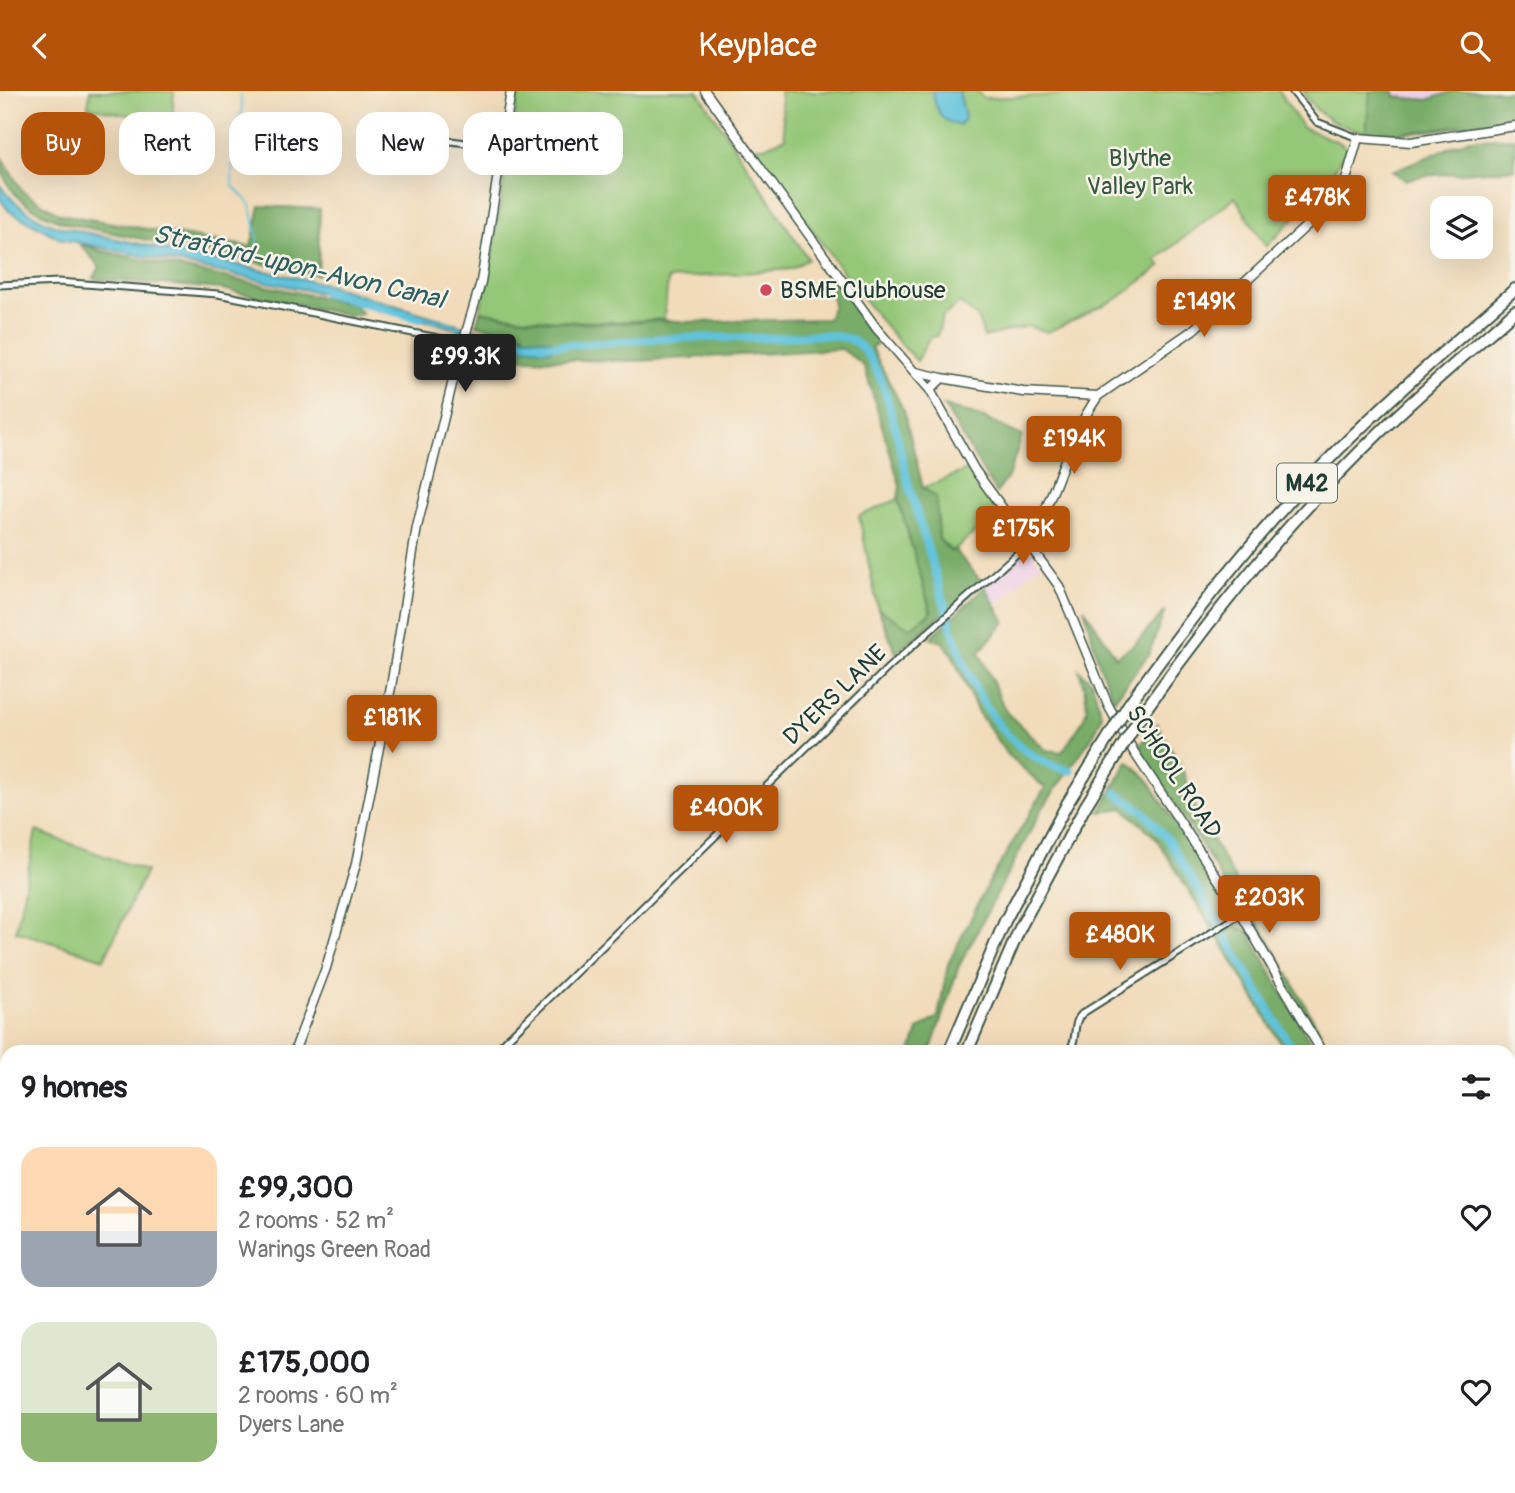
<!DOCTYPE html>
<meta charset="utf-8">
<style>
body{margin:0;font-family:Pangolin,sans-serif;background:#f2f2f2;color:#202124;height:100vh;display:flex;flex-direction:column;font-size:26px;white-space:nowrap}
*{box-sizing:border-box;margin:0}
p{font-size:23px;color:#757577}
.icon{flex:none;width:38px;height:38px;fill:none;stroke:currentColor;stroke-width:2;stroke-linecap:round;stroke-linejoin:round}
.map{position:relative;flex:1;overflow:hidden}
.sheet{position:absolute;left:0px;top:954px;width:1516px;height:450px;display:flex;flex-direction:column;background:#fff;border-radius:21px 21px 0 0;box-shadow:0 7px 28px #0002}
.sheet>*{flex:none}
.hud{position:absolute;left:21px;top:21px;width:700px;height:63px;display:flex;gap:14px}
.fabs{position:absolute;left:1430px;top:105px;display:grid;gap:14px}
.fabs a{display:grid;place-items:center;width:63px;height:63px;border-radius:14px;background:#fff;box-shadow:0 7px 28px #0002;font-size:35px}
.price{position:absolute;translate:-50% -60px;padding:0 16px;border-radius:7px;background:#b45309;color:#fff;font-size:23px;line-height:46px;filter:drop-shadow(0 2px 4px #0008)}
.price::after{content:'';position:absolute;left:50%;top:42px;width:21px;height:16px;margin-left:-10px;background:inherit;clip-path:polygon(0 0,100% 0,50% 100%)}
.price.current{background:#222;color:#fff}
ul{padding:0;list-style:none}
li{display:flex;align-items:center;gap:21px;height:175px;padding:0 21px}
li span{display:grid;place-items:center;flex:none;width:196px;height:140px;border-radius:21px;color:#555}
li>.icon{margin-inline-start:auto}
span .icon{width:84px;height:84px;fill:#fffc;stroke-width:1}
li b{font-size:30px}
h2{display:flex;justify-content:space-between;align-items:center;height:84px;padding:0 21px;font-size:30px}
.chip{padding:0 24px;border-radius:21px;background:#fff;box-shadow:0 7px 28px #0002;font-size:24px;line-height:63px}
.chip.current{background:#b45309;color:#fff}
header{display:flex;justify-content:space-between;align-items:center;height:91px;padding:0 21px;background:#b45309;color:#fff;font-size:32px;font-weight:600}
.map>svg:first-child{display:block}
.built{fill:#efd0e6}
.green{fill:#95c778;stroke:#5a8256;stroke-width:2}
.forest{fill:#78ac68;stroke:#4c744e;stroke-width:2}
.water{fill:#5fc3dd;stroke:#3f8088;stroke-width:2}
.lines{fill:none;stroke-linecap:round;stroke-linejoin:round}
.stream{stroke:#5fc3dd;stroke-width:2}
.canal{stroke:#5fc3dd;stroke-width:8}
.street-casing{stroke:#3e5548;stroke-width:9}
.secondary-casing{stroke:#3e5548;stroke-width:11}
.highway-casing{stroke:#3e5548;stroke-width:14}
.street{stroke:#fff;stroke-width:5}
.secondary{stroke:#fff;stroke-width:8}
.highway{stroke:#fff;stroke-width:10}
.highway-bridge-casing{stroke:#3e5548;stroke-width:14;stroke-linecap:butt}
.highway-bridge{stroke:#fff;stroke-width:10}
.poi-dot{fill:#d1495b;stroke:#f7f3e8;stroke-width:2.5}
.labels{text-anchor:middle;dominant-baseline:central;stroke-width:5;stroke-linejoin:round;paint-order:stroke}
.shield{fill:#f7f3e8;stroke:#60746a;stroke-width:2}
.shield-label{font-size:23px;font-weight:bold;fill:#1f3d34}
.park-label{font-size:24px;fill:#375942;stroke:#f7f3e8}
.poi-label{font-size:24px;fill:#1f3d34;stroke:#f7f3e8;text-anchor:start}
.street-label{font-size:24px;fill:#1f3d34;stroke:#f7f3e8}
.water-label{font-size:26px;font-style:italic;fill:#2f5e5e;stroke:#f7f3e8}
</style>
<header><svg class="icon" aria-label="back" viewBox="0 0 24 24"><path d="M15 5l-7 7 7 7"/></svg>Keyplace<svg class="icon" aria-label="search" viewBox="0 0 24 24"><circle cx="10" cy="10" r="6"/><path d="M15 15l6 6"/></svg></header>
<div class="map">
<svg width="1515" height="1402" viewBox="0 0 1515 1402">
<rect width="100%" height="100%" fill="#f7f3e8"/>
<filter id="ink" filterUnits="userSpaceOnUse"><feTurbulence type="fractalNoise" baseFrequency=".0143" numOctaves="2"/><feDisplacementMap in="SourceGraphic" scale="14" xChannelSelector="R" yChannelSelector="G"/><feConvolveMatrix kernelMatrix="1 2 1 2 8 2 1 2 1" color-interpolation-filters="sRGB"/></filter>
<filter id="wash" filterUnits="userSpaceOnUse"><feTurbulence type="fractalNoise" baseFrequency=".00686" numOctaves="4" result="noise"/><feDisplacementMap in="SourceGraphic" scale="28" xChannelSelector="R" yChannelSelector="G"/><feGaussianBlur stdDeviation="1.57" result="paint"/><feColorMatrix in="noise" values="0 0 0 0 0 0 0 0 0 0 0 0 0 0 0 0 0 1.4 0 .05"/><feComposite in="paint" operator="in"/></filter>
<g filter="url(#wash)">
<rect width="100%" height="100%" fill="#f1dbba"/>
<path class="built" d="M1394,0H1453L1428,9L1394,6Z
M1028,456L1040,473L995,515L985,496Z"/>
<path class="green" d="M90,0H174L172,33L88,16Z
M519,0H698L808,168L791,178L668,188L664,228C601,233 542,232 480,220L488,188Z
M780,0H978L983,7L1172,0H1279L1302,36L1341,52L1347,57L1325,95L1266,156L1235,106L1156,169L1161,175L1117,208L1048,241L1027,235L984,246L978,227L960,212L943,225L937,245L929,247L917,270C854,206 807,125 749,56H764L785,47Z
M1303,0H1394L1395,6L1428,9L1453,0H1515V28C1454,32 1339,71 1303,0Z
M967,379L998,421L952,461L939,448L936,406L923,397Z
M898,408L931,522L910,538L878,518L859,425Z
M36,740L146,780L104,868L16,840Z
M0,1054L7,1056V1396L93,1397L89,1402H0Z"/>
<path class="forest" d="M1370,0H1394L1395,6L1428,9L1453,0H1515V28C1464,31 1417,45 1366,41Z
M146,27C169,33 179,35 185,59L167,75L141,57Z
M1515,47V78L1422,85L1405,89L1392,80L1470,48Z
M0,64L23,101L60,123L251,156L260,115L320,118L318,184L69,133C36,122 0,104 0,64Z
M79,152L102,160L355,214L362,223L351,225L221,198L93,188L100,176Z
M828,177L881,251L871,256L904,320L923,397L936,406L939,448L951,461L954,458L982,491L896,562L878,518L910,537L931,521L898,408L900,395L864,275L842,258L636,270L521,268L524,243L476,234L480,220C521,228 561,232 604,232C631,233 657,226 684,231L828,228L833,215Z
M944,315L984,327L1022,345L1008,386L996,402Z
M985,496L1005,531L979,561L1006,621L1046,659L1062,661C1088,622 1093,624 1079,579L1092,591L1102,625L1094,643L1042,718L959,875L930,961H911L918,939L938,926L948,873L987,795L1045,697L1006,662L977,620L952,563L943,551L930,547Z
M1084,517L1116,566L1135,553L1165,520L1149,563L1114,609L1100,576Z
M1157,633L1184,682L1198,723L1321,942L1317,949L1199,750L1138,657Z
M1128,670L1147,687L1230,819V825L1212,837L1156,747L1123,717L1100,721Z
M1231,834L1247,839L1316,961H1286L1217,844Z
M644,1396L646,1402H271L263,1397Z"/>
<path class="water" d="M932,0H959L965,27L960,34C940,32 936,18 932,0Z
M0,94C14,114 34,126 56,135L321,192L477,239L551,249V259L523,256L335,205L61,148L9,120L0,108Z"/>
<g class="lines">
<path class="stream" d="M240,0L242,19L234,41L232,87L233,95L251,114L258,151L256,164
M1508,1036L1515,1032
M715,1402L718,1396"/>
<path class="canal" d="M325,202L420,228
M543,254C589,255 634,248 680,247C710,246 740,247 770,247C794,246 826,240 849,248C882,260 895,339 903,370C911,406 923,442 934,477C956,553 981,661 1071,680
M1116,702L1144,721L1169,750L1294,961
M1508,1193L1515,1194"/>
</g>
</g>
<g filter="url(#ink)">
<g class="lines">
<g class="street-casing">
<path id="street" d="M1292,0L1317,31L1358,47
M451,50L503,57
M0,194L58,191L218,203L463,252
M443,250L458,269
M494,961L889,576L1029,452
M1067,961C1080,949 1070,933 1083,922L1241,823
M1489,1402V1396"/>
</g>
<g class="secondary-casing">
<path id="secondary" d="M705,0L877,238L930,299L974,378L1059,495L1108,614L1134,661L1241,823L1322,961
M916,281L942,287
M930,299L942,287L1023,301L1098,305L1193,239L1328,115L1346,89L1358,47L1411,51L1515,35
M1029,452C1057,403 1065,352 1098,305
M294,961L326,877L356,773L391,596L417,436L458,269L481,191L511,0
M0,1051L7,1053
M1508,1175L1515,1177
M660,1396L667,1402
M96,1402L100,1396"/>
</g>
<g class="highway-casing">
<path id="highway" d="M1129,613C1193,523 1260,437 1338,359C1394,303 1455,251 1515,198
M1143,622C1213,522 1292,426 1380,341C1423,299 1470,260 1515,220
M949,961L1005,830L1067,713
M967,961L1020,837L1085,716
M820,1402L821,1396
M839,1402L841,1396"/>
</g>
<use href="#street" class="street"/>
<use href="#secondary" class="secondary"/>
<use href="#highway" class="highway"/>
<g class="highway-bridge-casing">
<path id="highway-bridge" d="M1067,713L1129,613
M1085,716L1143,622"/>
</g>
<use href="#highway-bridge" class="highway-bridge"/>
</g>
</g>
<circle class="poi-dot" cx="766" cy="199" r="7"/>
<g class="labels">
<rect class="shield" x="1277" y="372.5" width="60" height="39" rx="5"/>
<g class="shield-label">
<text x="1307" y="392">M42</text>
</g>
<g class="park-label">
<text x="1140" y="67">Blythe<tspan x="1140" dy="28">Valley Park</tspan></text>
</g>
<g class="poi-label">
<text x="780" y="199">BSME Clubhouse</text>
</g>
<g class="street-label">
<text transform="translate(835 604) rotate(-44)">DYERS LANE</text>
<text transform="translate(1174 681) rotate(57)">SCHOOL ROAD</text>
</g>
<g class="water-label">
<text transform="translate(299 176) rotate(13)">Stratford-upon-Avon Canal</text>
</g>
</g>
</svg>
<div class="fabs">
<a><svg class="icon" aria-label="layers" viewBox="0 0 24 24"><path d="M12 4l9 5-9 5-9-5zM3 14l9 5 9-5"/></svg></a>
</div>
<b class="price" style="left:1317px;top:144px">£478K</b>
<b class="price" style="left:1204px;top:248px">£149K</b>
<b class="price current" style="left:465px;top:303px">£99.3K</b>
<b class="price" style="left:1074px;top:385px">£194K</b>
<b class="price" style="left:1023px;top:475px">£175K</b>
<b class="price" style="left:392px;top:664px">£181K</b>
<b class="price" style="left:726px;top:754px">£400K</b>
<b class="price" style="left:1269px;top:844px">£203K</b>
<b class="price" style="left:1120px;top:881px">£480K</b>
<div class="hud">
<a class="chip current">Buy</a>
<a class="chip">Rent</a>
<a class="chip">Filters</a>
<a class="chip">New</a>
<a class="chip">Apartment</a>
</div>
<section class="sheet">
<h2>9 homes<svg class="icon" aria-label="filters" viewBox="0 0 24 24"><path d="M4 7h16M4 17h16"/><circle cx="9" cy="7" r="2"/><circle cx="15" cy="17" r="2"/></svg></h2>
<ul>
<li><span style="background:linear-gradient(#ffd9b3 60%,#9aa5b1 0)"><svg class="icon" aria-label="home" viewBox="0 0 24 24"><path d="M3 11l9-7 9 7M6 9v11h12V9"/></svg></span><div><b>£99,300</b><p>2 rooms · 52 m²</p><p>Warings Green Road</p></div><svg class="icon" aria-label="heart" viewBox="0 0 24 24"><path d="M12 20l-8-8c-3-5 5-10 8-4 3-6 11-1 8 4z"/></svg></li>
<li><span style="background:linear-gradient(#dfe7d0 65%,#8fb573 0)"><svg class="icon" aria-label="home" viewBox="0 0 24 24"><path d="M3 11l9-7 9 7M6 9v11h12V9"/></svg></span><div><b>£175,000</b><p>2 rooms · 60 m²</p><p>Dyers Lane</p></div><svg class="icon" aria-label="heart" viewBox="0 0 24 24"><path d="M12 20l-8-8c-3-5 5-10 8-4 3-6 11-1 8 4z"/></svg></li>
</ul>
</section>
</div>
